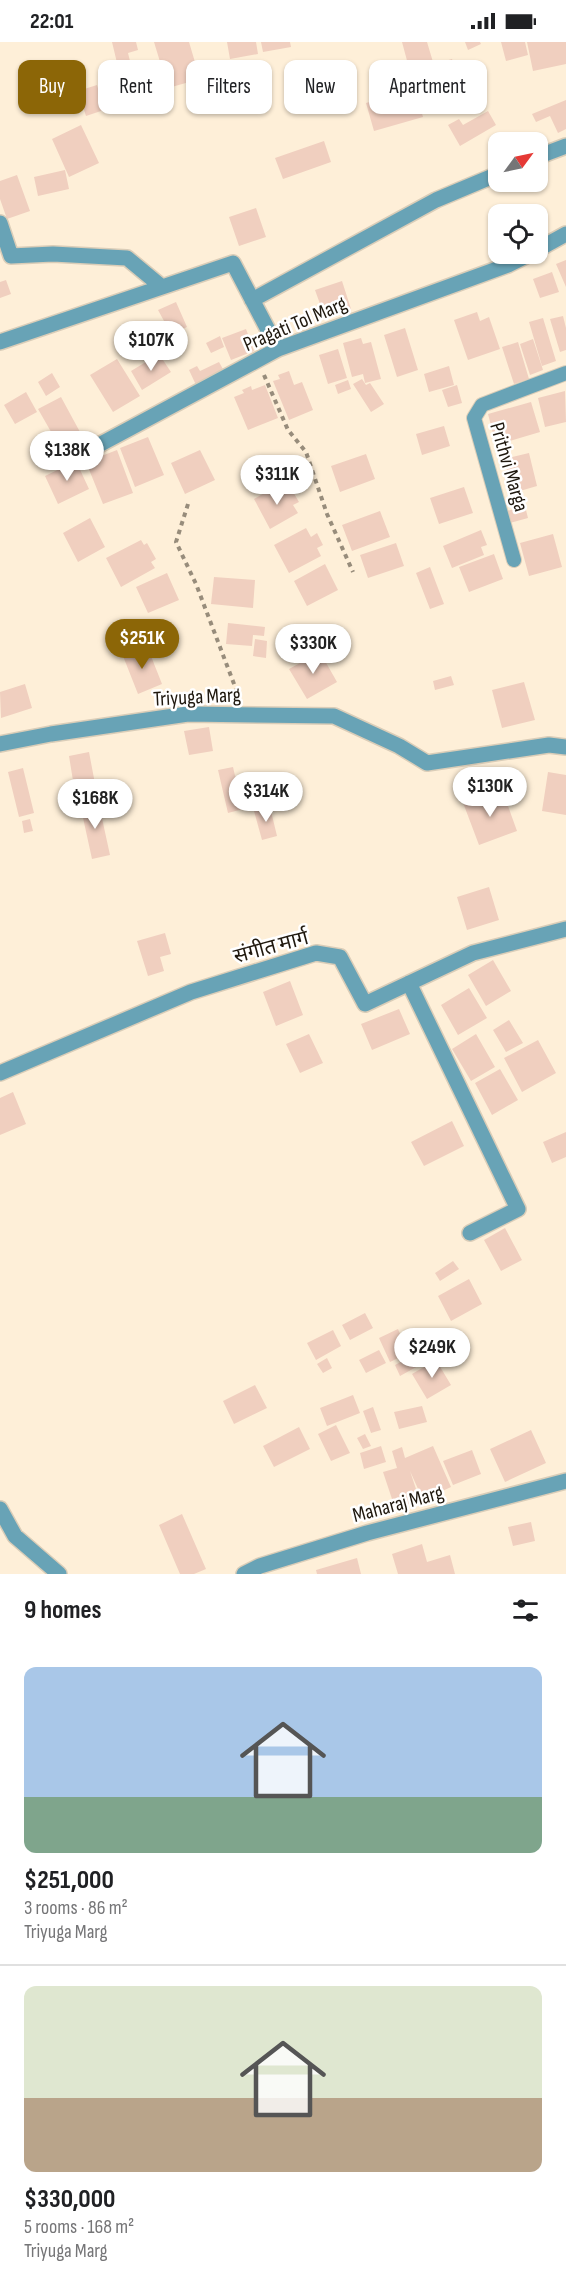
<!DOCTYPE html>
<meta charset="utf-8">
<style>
body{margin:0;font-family:"Sofia Sans Condensed","Noto Sans Devanagari",sans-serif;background:#f2f2f2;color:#202124;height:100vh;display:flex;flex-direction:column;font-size:22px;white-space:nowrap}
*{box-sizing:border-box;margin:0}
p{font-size:20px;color:#757577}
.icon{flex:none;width:33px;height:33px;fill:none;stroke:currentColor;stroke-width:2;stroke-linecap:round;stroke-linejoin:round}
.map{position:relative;height:1532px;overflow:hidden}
.side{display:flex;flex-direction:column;background:#fff;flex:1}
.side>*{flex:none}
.top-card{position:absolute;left:18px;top:18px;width:531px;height:54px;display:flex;gap:12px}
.needle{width:39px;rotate:57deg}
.tools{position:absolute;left:488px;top:90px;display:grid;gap:12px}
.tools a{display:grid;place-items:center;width:60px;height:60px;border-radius:12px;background:#fff;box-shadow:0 2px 4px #0004;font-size:30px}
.price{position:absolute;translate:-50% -51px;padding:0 14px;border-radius:21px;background:#fff;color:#222;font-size:20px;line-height:39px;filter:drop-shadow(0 2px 3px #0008)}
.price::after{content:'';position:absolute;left:50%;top:36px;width:18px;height:14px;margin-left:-9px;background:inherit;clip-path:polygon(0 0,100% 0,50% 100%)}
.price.current{background:#8c6607;color:#fff}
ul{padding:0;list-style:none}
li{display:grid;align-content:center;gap:12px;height:318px;padding:0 24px}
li+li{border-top:2px solid #e0e0e0}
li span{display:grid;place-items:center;height:186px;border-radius:12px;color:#555}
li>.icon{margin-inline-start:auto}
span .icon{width:108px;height:108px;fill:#fffc;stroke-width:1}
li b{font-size:26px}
h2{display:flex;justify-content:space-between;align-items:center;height:72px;padding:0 24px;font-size:26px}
.pill{padding:0 21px;border-radius:12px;background:#fff;box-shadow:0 2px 4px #0004;font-size:21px;line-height:54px}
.pill.current{background:#8c6607;color:#fff}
.status{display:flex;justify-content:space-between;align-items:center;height:42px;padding:0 30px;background:#fff;direction:ltr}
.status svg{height:16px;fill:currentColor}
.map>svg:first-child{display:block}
.building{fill:#f0cfbf}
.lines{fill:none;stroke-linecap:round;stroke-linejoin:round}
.service-casing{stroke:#dacdb8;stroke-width:16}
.minor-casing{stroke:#dacdb8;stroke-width:18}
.path{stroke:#978c7b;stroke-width:4;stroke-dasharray:4.5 4.5;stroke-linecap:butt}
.service{stroke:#68a3b6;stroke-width:14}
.minor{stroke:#68a3b6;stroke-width:15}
.labels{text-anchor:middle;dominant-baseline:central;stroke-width:5;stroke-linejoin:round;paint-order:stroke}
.street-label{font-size:21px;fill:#1f180e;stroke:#fff}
</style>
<div class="status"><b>22:01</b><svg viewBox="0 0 49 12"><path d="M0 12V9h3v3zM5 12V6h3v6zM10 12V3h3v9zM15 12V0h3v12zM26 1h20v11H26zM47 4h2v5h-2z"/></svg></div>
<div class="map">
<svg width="566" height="1532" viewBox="0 0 566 1532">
<rect width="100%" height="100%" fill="#feefd8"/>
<path class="building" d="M112,0H136L138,8L128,11L131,23L118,25Z
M154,0H189L200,37L168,46Z
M227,0H256L258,12L230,17Z
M261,0H290L291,5L263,10Z
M402,0H427L433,20L409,26Z
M465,0H480L481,2L468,8Z
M501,0H525L528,13L506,19Z
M527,0H566V22L533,29Z
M452,17L468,64L449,70L435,30L444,27L442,20Z
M116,22L129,63L112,68L99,27Z
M141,26L149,56L133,60L125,31Z
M97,43L104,68L86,74L78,49Z
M415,47L423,75L374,89L366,61Z
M566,58V87L558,91L550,74L536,80L532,72Z
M488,69L496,83L460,104L448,83L459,77L463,83Z
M81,83L99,121L69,135L52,97Z
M324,99L331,120L283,137L275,116Z
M65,128L69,147L38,154L34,135Z
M17,133L30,169L7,177L0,157V139Z
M256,166L266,195L239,204L229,175Z
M566,218V245L556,222Z
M552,230L559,250L540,256L533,237Z
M6,238L11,252L0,256V240Z
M342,239L351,267L325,276L315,248Z
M176,260L187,285L159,298L152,284L164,279L158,268Z
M477,270L480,279L489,275L500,307L468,318L454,278Z
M563,274L566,286V308L560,310L550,277Z
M543,276L556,319L542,324L529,280Z
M405,286L418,328L397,335L384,293Z
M246,287L254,309L231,318L222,296Z
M220,294L224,305L211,311L206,301Z
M361,296L363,302L371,300L381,337L365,341L363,332L352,335L343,301Z
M533,297L543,328L530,333L520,302Z
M518,300L529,337L514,342L502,305Z
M338,307L347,336L328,342L319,313Z
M159,312L171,330L142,348L131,329Z
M117,317L140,354L113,370L90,333Z
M219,320L224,329L196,343L189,328L197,324L200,329Z
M449,324L454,343L429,350L424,332Z
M289,329L294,343L302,340L313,368L289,378L273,339L280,337L278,333Z
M52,331L60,345L46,354L38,340Z
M362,337L366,343L370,341L384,362L371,370L353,342Z
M348,338L351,347L338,352L335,343Z
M265,343L278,376L248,388L234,355L244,351L242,348L251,344L252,348Z
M457,343L462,361L448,365L442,348Z
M565,349L566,380L545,385L538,356Z
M26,350L37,370L15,382L4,363Z
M61,355L80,390L58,402L38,367Z
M531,360L540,390L496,403L488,372Z
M444,384L450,404L422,413L416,392Z
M148,395L164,433L135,445L120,406Z
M117,408L133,451L103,462L86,420Z
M200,408L215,438L185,452L171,421Z
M529,411L537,444L513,451L504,417Z
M366,412L375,437L340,450L331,424Z
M76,419L89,447L58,462L45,434Z
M280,442L286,451L292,448L299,460L293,463L298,471L270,487L254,457Z
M464,445L473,471L439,482L430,456Z
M525,464L528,476L506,482L503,470Z
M380,469L390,495L352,509L342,483Z
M90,476L105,505L78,520L63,491Z
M306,486L311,495L317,491L323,503L317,506L321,514L289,531L274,503Z
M481,488L487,503L481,505L484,513L452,526L443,504Z
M553,492L562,525L529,534L520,501Z
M141,498L144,503L147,501L156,517L151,520L155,526L121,545L106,516Z
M396,501L404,524L368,536L360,513Z
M494,512L503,537L469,550L459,525Z
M325,522L338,548L307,564L294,539Z
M430,525L444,562L430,567L416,531Z
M167,531L179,558L148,571L136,545Z
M214,535L255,538L253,566L211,562Z
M228,581L265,585L264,594L253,593L252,604L226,602Z
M255,597L267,599L266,616L253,614Z
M147,604L162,642L138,652L123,614Z
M320,610L337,640L307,657L289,627Z
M451,634L454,643L435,648L433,639Z
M524,640L535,678L502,686L492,648Z
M25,642L32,666L1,676L0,650Z
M209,685L213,709L189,713L184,689Z
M89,710L96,747L75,751L69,714Z
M233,725L236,738L262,732L266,746L259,748L262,762L228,771L218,728Z
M23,726L34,771L19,775L8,730Z
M548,730L566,733V773L542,769Z
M503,750L517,789L479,803L462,758L475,753L478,760Z
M98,758L110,813L92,817L80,762Z
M270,765L277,794L262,798L254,769Z
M30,777L33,789L24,791L22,779Z
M489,845L499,878L467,888L457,855Z
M165,891L171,912L160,915L164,929L148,934L137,899Z
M493,918L511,949L486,964L468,933Z
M290,939L303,973L276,984L263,950Z
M469,946L487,976L458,993L441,963Z
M399,967L410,992L372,1008L361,982Z
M509,978L523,1001L506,1010L493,988Z
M309,992L323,1021L300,1031L286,1002Z
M476,992L495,1025L471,1039L452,1007Z
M538,998L556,1031L522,1050L504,1016Z
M500,1027L518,1058L492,1073L475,1041Z
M13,1050L26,1082L0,1093V1056Z
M452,1079L464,1104L424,1124L411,1100Z
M566,1090V1115L552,1121L543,1100Z
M505,1186L522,1218L501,1229L484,1198Z
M453,1219L459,1227L440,1239L435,1231Z
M469,1237L482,1262L451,1279L438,1254Z
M365,1271L373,1286L350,1298L342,1283Z
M417,1286L425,1303L390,1320L379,1296L398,1287L401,1294Z
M333,1288L341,1304L316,1318L307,1301Z
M379,1308L386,1321L366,1331L359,1318Z
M412,1314L418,1324L400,1334L395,1323Z
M327,1316L332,1326L323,1331L317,1322Z
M436,1318L451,1343L427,1357L412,1332Z
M255,1343L267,1366L234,1382L223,1359Z
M353,1353L360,1371L327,1384L320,1366Z
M422,1364L427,1380L399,1387L394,1370Z
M373,1365L381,1388L371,1391L363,1369Z
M336,1383L350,1411L331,1419L318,1392Z
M299,1385L310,1407L274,1425L263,1404Z
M531,1388L546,1421L505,1440L490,1407Z
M365,1392L371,1404L363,1407L357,1396Z
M381,1404L386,1420L364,1427L360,1411Z
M433,1404L451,1445L423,1458L410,1429L420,1459L395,1466L383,1430L397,1426L392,1409L402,1405L405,1416Z
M472,1408L481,1432L453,1443L443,1419Z
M182,1472L206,1527L194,1532H180L159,1483Z
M531,1480L535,1499L513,1504L508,1485Z
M422,1502L427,1520L450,1513L455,1532H398L392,1512Z
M357,1516L361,1532H317L316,1528Z"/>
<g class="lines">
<g class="service-casing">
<path id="service" d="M514,518L474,376L482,363L566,331"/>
</g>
<g class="minor-casing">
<path id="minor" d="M537,115L566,104
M0,181L11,214L53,212L127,216L162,245
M537,208L566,192
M252,258L436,158L498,132
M0,300L233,221L278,307
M84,411L278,307L508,223L530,212
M0,702L51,692L188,672L334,674L399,704L427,721L549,703L566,705
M409,941L518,1167L470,1191
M0,1031L191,950L316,911L340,915L365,962L473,911L566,887
M0,1467L15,1494L59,1532
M244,1532L260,1524L367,1491L566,1439"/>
</g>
<path class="path" d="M264,333L288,388L306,410L327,472L353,530
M188,462L176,500L196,542L239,655"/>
<use href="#service" class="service"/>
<use href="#minor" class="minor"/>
</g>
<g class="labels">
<g class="street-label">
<text transform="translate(295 282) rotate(-23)">Pragati Tol Marg</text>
<text transform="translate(509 425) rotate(74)">Prithvi Marga</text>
<text transform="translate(197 655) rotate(-3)">Triyuga Marg</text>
<text transform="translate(271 905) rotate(-15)">संगीत मार्ग</text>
<text transform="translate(398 1462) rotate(-15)">Maharaj Marg</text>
</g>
</g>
</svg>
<div class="tools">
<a><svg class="needle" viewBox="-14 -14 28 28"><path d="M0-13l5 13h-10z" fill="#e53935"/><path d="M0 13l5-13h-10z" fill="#757577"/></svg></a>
<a><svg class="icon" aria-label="locate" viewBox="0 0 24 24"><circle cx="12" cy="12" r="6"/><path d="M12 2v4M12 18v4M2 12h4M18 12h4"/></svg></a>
</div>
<b class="price" style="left:151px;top:330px">$107K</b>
<b class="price" style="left:67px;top:440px">$138K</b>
<b class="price" style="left:277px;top:464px">$311K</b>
<b class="price current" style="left:142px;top:628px">$251K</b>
<b class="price" style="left:313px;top:633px">$330K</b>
<b class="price" style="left:490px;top:776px">$130K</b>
<b class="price" style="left:266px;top:781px">$314K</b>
<b class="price" style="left:95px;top:788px">$168K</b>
<b class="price" style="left:432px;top:1337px">$249K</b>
<div class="top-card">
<a class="pill current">Buy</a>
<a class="pill">Rent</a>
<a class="pill">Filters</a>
<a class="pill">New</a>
<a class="pill">Apartment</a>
</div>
</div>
<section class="side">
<h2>9 homes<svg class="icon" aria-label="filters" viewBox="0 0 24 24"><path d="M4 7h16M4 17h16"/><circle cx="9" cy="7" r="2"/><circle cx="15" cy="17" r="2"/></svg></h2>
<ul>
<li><span style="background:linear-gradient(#a9c7e8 70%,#7fa58c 0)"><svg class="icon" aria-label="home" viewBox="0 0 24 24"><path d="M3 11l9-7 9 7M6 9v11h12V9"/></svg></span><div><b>$251,000</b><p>3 rooms · 86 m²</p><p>Triyuga Marg</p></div></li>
<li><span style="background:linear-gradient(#dfe7d0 60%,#b9a48a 0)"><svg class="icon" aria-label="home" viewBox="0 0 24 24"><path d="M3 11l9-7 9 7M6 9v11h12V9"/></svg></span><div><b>$330,000</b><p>5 rooms · 168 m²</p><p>Triyuga Marg</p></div></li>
</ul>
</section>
